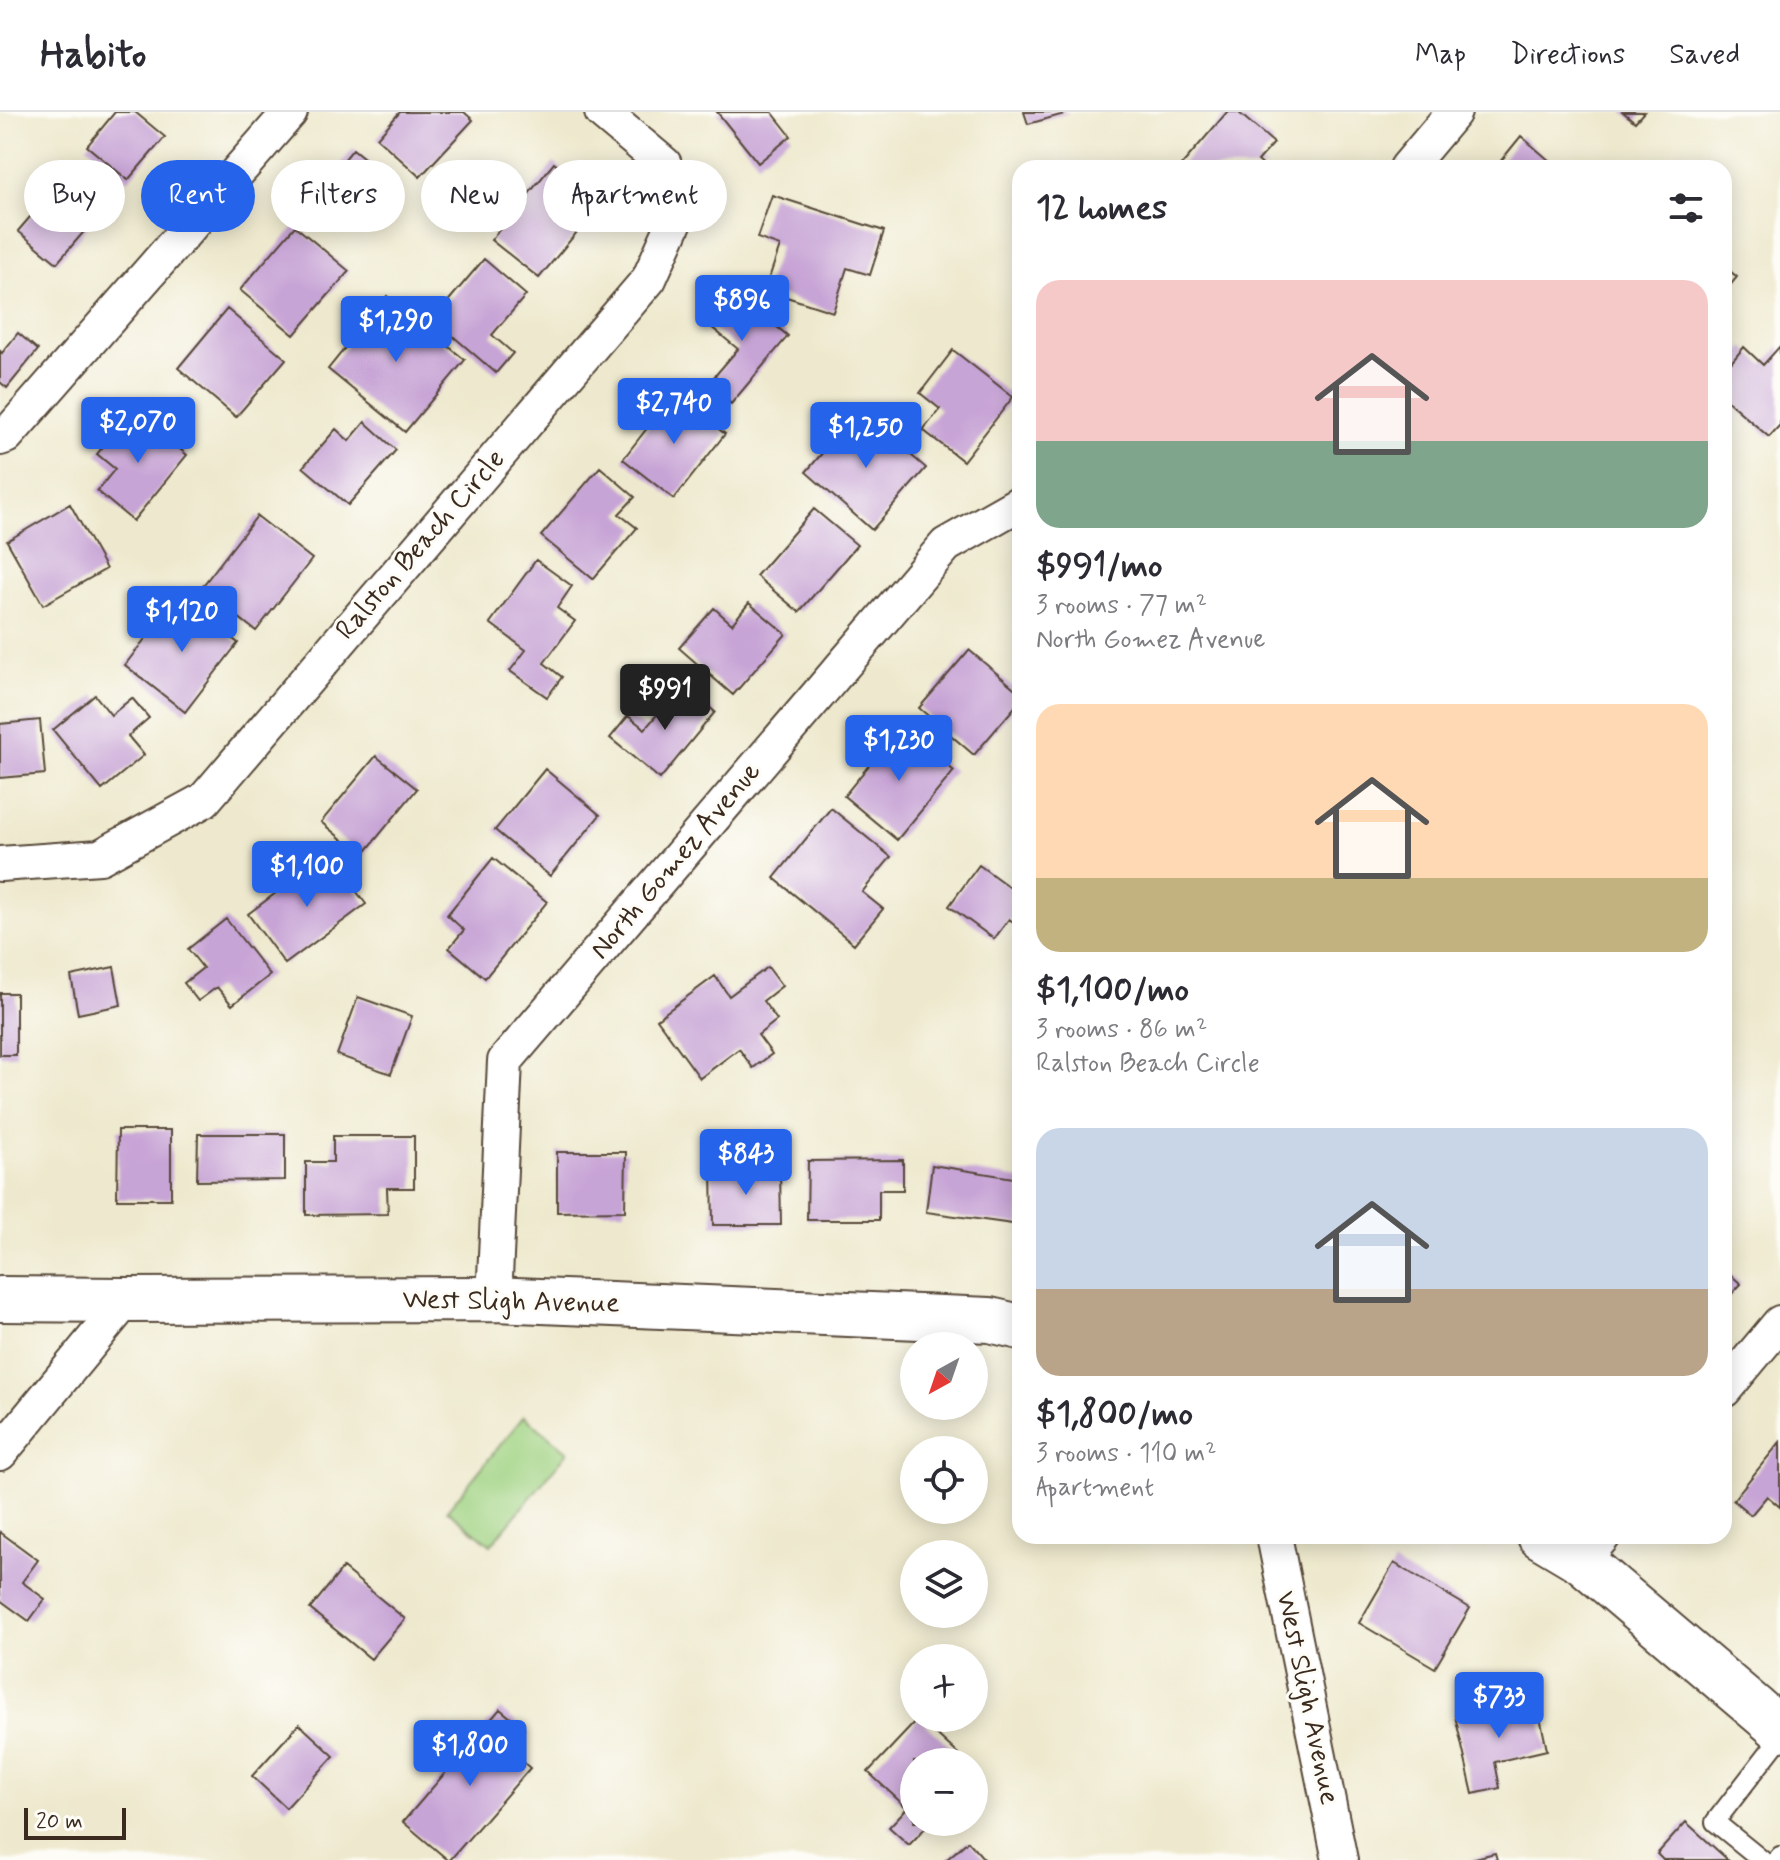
<!DOCTYPE html>
<meta charset="utf-8">
<style>
body{margin:0;font-family:Mynerve,sans-serif;background:#f7f7f7;color:#2b2b33;height:100vh;display:flex;flex-direction:column;font-size:30px;white-space:nowrap}
*{box-sizing:border-box;margin:0}
p{font-size:26px;color:#7c7c81}
.icon{flex:none;width:44px;height:44px;fill:none;stroke:currentColor;stroke-width:2;stroke-linecap:round;stroke-linejoin:round}
.map{position:relative;flex:1;overflow:hidden}
.sheet{position:absolute;left:1012px;top:48px;width:720px;height:1384px;display:flex;flex-direction:column;background:#fff;border-radius:24px;box-shadow:0 4px 20px #0003}
.sheet>*{flex:none}
.top-card{position:absolute;left:24px;top:48px;width:760px;height:72px;display:flex;gap:16px}
.needle{width:52px;rotate:220deg}
.fabs{position:absolute;left:900px;top:1220px;display:grid;gap:16px}
.fabs a{display:grid;place-items:center;width:88px;height:88px;border-radius:50%;background:#fff;box-shadow:0 4px 20px #0003;font-size:40px}
.scale{position:absolute;left:24px;bottom:20px;width:102px;box-sizing:border-box;padding-left:8px;border:4px solid #3b2a1e;border-top:0;font-size:22px;line-height:28px;white-space:nowrap;color:#3b2a1e;-webkit-text-stroke:6px #fdfcf7;paint-order:stroke}
.price{position:absolute;translate:-50% -68px;padding:0 18px;border-radius:8px;background:#2563eb;color:#fff;font-size:26px;line-height:52px;filter:drop-shadow(0 2px 4px #0008)}
.price::after{content:'';position:absolute;left:50%;top:48px;width:24px;height:18px;margin-left:-12px;background:inherit;clip-path:polygon(0 0,100% 0,50% 100%)}
.price.active{background:#222;color:#fff}
ul{padding:0;list-style:none}
li{display:grid;align-content:center;gap:16px;height:424px;padding:0 24px}
li span{display:grid;place-items:center;height:248px;border-radius:24px;color:#555}
li>.icon{margin-inline-start:auto}
span .icon{width:144px;height:144px;fill:#fffc;stroke-width:1}
li b{font-size:34px}
h2{display:flex;justify-content:space-between;align-items:center;height:96px;padding:0 24px;font-size:34px}
.tag{padding:0 28px;border-radius:36px;background:#fff;box-shadow:0 4px 20px #0003;font-size:28px;line-height:72px}
.tag.active{background:#2563eb;color:#fff}
header{display:flex;align-items:center;gap:48px;box-sizing:border-box;height:112px;padding:0 40px;background:#fff;border-bottom:2px solid #e1e1e2}
header strong{font-size:38px}
nav{display:flex;gap:44px;margin-inline-start:auto;font-size:28px}
.map>svg:first-child{display:block}
.garden{fill:#a0d383;stroke:#6e7e50;stroke-width:2}
.building{fill:#c7a4d6}
.lines{fill:none;stroke-linecap:round;stroke-linejoin:round}
.service-casing{stroke:#564738;stroke-width:22}
.minor-casing{stroke:#564738;stroke-width:38}
.secondary-casing{stroke:#564738;stroke-width:48}
.service{stroke:#fff;stroke-width:18}
.minor{stroke:#fff;stroke-width:34}
.secondary{stroke:#fff;stroke-width:44}
.labels{text-anchor:middle;dominant-baseline:central;stroke-width:6;stroke-linejoin:round;paint-order:stroke}
.street-label{font-size:28px;fill:#3b2a1e;stroke:#fdfcf7}
</style>
<header>
<strong>Habito</strong>
<nav><a>Map</a><a>Directions</a><a>Saved</a></nav>
</header>
<div class="map">
<svg width="1780" height="1748" viewBox="0 0 1780 1748">
<rect width="100%" height="100%" fill="#fdfcf7"/>
<filter id="ink" filterUnits="userSpaceOnUse"><feTurbulence type="fractalNoise" baseFrequency=".0125" numOctaves="2"/><feDisplacementMap in="SourceGraphic" scale="16" xChannelSelector="R" yChannelSelector="G"/><feConvolveMatrix kernelMatrix="1 2 1 2 8 2 1 2 1" color-interpolation-filters="sRGB"/></filter>
<filter id="wash" filterUnits="userSpaceOnUse"><feTurbulence type="fractalNoise" baseFrequency=".006" numOctaves="4" result="noise"/><feDisplacementMap in="SourceGraphic" scale="32" xChannelSelector="R" yChannelSelector="G"/><feGaussianBlur stdDeviation="1.8" result="paint"/><feColorMatrix in="noise" values="0 0 0 0 0 0 0 0 0 0 0 0 0 0 0 0 0 1.4 0 .05"/><feComposite in="paint" operator="in"/></filter>
<g filter="url(#wash)">
<rect width="100%" height="100%" fill="#eee9ce"/>
<path class="garden" d="M524,1304L568,1340L491,1433L447,1398Z"/>
<g id="blocks">
<path class="building" d="M115,0H135L165,25L128,68L87,34Z
M400,0H464L473,8L420,65L377,26Z
M717,0H772L791,24L758,51Z
M1024,0H1068V1L1028,12Z
M1227,0H1238L1274,31L1258,49L1266,56H1179Z
M1623,0H1644L1635,10Z
M1521,24L1558,56H1495Z
M353,37L402,77L370,116L346,96L330,116L306,95Z
M554,51L602,90L539,166L491,128Z
M73,55L112,87L57,151L18,119Z
M772,83L884,119L870,163L847,156L833,200L765,178L780,134L757,126Z
M295,114L349,159L294,223L240,178Z
M484,147L526,183L492,223L513,241L496,261L433,207Z
M1724,154L1737,165L1724,181Z
M731,177L788,224L731,292L708,272L738,237L704,209Z
M387,184L465,248L405,320L328,257Z
M227,197L286,247L236,305L178,256Z
M18,221L38,238L7,276L0,270V239L2,241Z
M1780,234V313L1769,325L1724,286V259L1744,235L1763,253Z
M953,238L1013,285L963,349L923,318L940,297L920,281Z
M674,282L725,322L674,387L623,347Z
M133,298L187,343L133,409L97,379L115,357L97,342Z
M859,298L926,356L872,418L806,360Z
M365,310L396,338L348,393L303,355L336,317L349,329Z
M600,355L635,385L619,402L637,416L593,467L541,424Z
M70,392L106,457L43,493L7,429Z
M814,397L857,433L799,500L756,464Z
M257,404L312,447L256,519L201,476Z
M536,448L572,474L557,496L575,509L544,551L562,565L547,585L510,559L526,538L490,511Z
M178,484L238,531L185,600L125,553Z
M749,491L786,522L733,583L679,536L714,496L732,512Z
M969,538L1020,581V589L974,643L919,596Z
M682,573L715,600L660,667L610,626L628,604L645,617Z
M95,583L111,603L132,586L149,606L128,624L144,643L102,678L53,618Z
M40,608L45,662L0,666V612Z
M900,615L954,659L897,728L844,684Z
M376,644L417,677L362,744L321,710Z
M545,657L600,703L550,764L495,718Z
M831,696L891,745L862,780L883,797L854,832L774,766Z
M328,742L366,792L285,852L248,802Z
M493,746L547,790L485,866L449,836L464,818L447,803Z
M979,753L1020,783V815L1009,807L994,827L949,794Z
M226,807L270,863L232,893L217,875L198,889L184,871L203,856L188,837Z
M114,855L121,893L78,902L71,864Z
M768,855L782,874L763,889L777,908L758,923L772,942L753,956L739,937L700,966L657,907L715,864L729,884Z
M0,881H16V943H0Z
M358,885L412,904L391,962L337,943Z
M118,1018H171V1087H117Z
M198,1022H285V1068L197,1069Z
M333,1024H414V1076H387L388,1102L306,1103V1050H333Z
M557,1040H626L625,1099L557,1100Z
M903,1048V1078H879V1108H807L808,1049Z
M932,1053L1020,1067V1113L926,1100Z
M712,1057H780L781,1113H713Z
M1724,1157L1741,1172L1724,1190Z
M1780,1330V1395L1767,1384L1751,1403L1733,1388Z
M0,1420L38,1448L22,1470L45,1487L29,1509L0,1488Z
M1394,1451L1470,1496L1435,1556L1359,1511Z
M343,1456L405,1507L371,1547L310,1497Z
M1536,1587L1547,1638L1495,1650L1500,1676L1473,1682L1455,1604Z
M500,1597L524,1617L507,1636L530,1656L450,1748H448L403,1710Z
M919,1606L967,1650H914V1710H931L909,1733L889,1715L907,1696L868,1660Z
M299,1612L334,1644L286,1696L252,1664Z
M1686,1710L1728,1748H1663L1657,1742Z
M968,1729L985,1748H946Z
M1495,1741L1497,1748H1471V1747Z"/>
</g>
</g>
<g filter="url(#ink)">
<use href="#blocks" fill-opacity="0" stroke="#564738" stroke-width="2"/>
<g class="lines">
<g class="service-casing">
<path id="service" d="M1762,1748L1715,1710L1780,1626
M1777,1748L1780,1744"/>
</g>
<g class="minor-casing">
<path id="minor" d="M1407,56L1454,0
M0,326L6,324L290,0
M0,752L100,745L204,688L649,167L675,109L664,52L602,0
M494,1187L505,949L946,433L1020,391
M1724,1278L1780,1211
M0,1341L126,1188
M1274,1424L1340,1748
M1582,1449L1603,1424"/>
</g>
<g class="secondary-casing">
<path id="secondary" d="M0,1187L126,1188L494,1187L990,1208L1020,1215
M1540,1424L1582,1449L1780,1617"/>
</g>
<use href="#service" class="service"/>
<use href="#minor" class="minor"/>
<use href="#secondary" class="secondary"/>
</g>
</g>
<g class="labels">
<g class="street-label">
<text transform="translate(421 433) rotate(-49)">Ralston Beach Circle</text>
<text transform="translate(676 749) rotate(-50)">North Gomez Avenue</text>
<text transform="translate(511 1190) rotate(1)">West Sligh Avenue</text>
<text transform="translate(1307 1586) rotate(78)">West Sligh Avenue</text>
</g>
</g>
</svg>
<div class="fabs">
<a><svg class="needle" viewBox="-14 -14 28 28"><path d="M0-13l5 13h-10z" fill="#e53935"/><path d="M0 13l5-13h-10z" fill="#7c7c81"/></svg></a>
<a><svg class="icon" aria-label="locate" viewBox="0 0 24 24"><circle cx="12" cy="12" r="6"/><path d="M12 2v4M12 18v4M2 12h4M18 12h4"/></svg></a>
<a><svg class="icon" aria-label="layers" viewBox="0 0 24 24"><path d="M12 4l9 5-9 5-9-5zM3 14l9 5 9-5"/></svg></a>
<a>+</a>
<a>−</a>
</div>
<div class="scale">20 m</div>
<b class="price" style="left:742px;top:231px">$896</b>
<b class="price" style="left:396px;top:252px">$1,290</b>
<b class="price" style="left:674px;top:334px">$2,740</b>
<b class="price" style="left:138px;top:353px">$2,070</b>
<b class="price" style="left:866px;top:358px">$1,250</b>
<b class="price" style="left:182px;top:542px">$1,120</b>
<b class="price active" style="left:665px;top:620px">$991</b>
<b class="price" style="left:899px;top:671px">$1,230</b>
<b class="price" style="left:307px;top:797px">$1,100</b>
<b class="price" style="left:746px;top:1085px">$843</b>
<b class="price" style="left:1499px;top:1628px">$733</b>
<b class="price" style="left:470px;top:1676px">$1,800</b>
<div class="top-card">
<a class="tag">Buy</a>
<a class="tag active">Rent</a>
<a class="tag">Filters</a>
<a class="tag">New</a>
<a class="tag">Apartment</a>
</div>
<section class="sheet">
<h2>12 homes<svg class="icon" aria-label="filters" viewBox="0 0 24 24"><path d="M4 7h16M4 17h16"/><circle cx="9" cy="7" r="2"/><circle cx="15" cy="17" r="2"/></svg></h2>
<ul>
<li><span style="background:linear-gradient(#f6c9c9 65%,#7fa58c 0)"><svg class="icon" aria-label="home" viewBox="0 0 24 24"><path d="M3 11l9-7 9 7M6 9v11h12V9"/></svg></span><div><b>$991/mo</b><p>3 rooms · 77 m²</p><p>North Gomez Avenue</p></div></li>
<li><span style="background:linear-gradient(#ffd9b3 70%,#c2b280 0)"><svg class="icon" aria-label="home" viewBox="0 0 24 24"><path d="M3 11l9-7 9 7M6 9v11h12V9"/></svg></span><div><b>$1,100/mo</b><p>3 rooms · 86 m²</p><p>Ralston Beach Circle</p></div></li>
<li><span style="background:linear-gradient(#c9d6e8 65%,#b9a48a 0)"><svg class="icon" aria-label="home" viewBox="0 0 24 24"><path d="M3 11l9-7 9 7M6 9v11h12V9"/></svg></span><div><b>$1,800/mo</b><p>3 rooms · 110 m²</p><p>Apartment</p></div></li>
</ul>
</section>
</div>
